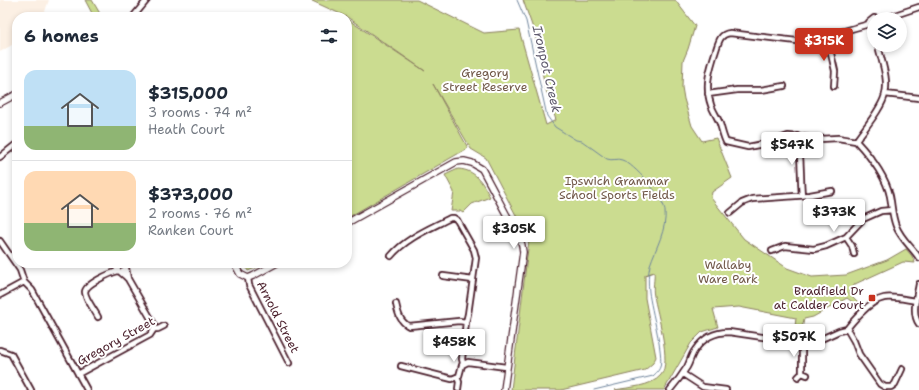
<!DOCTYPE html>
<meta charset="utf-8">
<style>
body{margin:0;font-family:"Shantell Sans",sans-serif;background:#f6f6f7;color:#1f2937;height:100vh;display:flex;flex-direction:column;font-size:15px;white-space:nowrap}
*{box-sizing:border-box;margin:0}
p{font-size:13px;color:#747a83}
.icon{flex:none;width:22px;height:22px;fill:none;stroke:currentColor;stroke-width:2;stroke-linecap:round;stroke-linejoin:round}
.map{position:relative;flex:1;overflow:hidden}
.details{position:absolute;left:12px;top:12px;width:340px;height:256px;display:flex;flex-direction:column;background:#fff;border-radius:16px;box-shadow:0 2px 6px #0003}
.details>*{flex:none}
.controls{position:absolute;left:867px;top:12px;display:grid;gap:8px}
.controls a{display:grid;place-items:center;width:40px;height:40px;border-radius:50%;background:#fff;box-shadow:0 2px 6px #0003;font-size:20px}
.price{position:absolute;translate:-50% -34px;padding:0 9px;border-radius:4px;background:#fff;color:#222;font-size:13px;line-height:26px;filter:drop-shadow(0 1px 2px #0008)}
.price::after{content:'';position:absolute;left:50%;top:24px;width:12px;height:9px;margin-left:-6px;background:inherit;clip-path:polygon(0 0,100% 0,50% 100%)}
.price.active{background:#c8321e;color:#fff}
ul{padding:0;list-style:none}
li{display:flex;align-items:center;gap:12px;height:100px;padding:0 12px}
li+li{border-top:1px solid #e0e1e3}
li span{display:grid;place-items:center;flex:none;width:112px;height:80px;border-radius:12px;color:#555}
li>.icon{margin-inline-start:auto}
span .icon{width:48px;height:48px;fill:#fffc;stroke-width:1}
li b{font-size:17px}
h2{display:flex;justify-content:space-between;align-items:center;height:48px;padding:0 12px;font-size:17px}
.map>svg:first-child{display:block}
.built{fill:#fcf0e4}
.green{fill:#cbdc90;stroke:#8a7e5e}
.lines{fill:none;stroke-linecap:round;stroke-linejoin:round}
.stream{stroke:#6e849c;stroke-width:1}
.minor-casing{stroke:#4a1f2b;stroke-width:8}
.major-casing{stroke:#4a1f2b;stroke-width:8}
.minor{stroke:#fff;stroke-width:4.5}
.major{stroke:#fff;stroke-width:5.5}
.poi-dot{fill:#c8321e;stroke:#fff;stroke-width:1.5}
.labels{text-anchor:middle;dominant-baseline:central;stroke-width:4;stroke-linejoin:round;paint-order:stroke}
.park-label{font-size:12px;fill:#715849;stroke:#fff}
.poi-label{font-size:12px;fill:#4a1f2b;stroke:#fff;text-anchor:end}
.street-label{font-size:12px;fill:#4a1f2b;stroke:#fff}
.water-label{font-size:13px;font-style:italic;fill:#5f5a6d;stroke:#fff}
</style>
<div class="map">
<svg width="919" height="390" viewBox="0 0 919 390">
<rect width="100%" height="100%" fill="#fff"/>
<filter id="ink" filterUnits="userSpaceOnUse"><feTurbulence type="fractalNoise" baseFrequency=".025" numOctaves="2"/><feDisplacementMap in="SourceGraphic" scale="8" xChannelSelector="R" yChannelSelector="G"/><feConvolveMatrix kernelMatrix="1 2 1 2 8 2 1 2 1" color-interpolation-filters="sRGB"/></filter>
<g filter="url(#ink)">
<path class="built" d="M0,0H49L43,17H17V42L0,52Z"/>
<path class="green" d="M85,0H92L102,17H94Z
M310,0H417L484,33L519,30L546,125L556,120L545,87L535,34L523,0H675L695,26L688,49L683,61L682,87L684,99L692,126L702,141L716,138L732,178L712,192L711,198L744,239L787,268L812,277L846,275L887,260L906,249L912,256L915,263L903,262L855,284L849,293L861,305L859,307L847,298L813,317L804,319L801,334L794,335L796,318L739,307L713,309L718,327L702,332L691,343L664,390H615C629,387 651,387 661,375C672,362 657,313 654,296C652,288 655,279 654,272L645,275V298L656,357L653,363L645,370L561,390H511L529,240L486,158L471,149L433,84L468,148L347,218V19L425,71L347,17Z
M458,169C476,170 482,182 490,197L472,204L463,213L460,211H451L454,192L445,175Z
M243,263H251L256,265L259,263H268L248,271Z"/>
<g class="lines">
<path class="stream" d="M517,0L526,21L547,116L555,127L576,140L582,141L607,159C612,161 618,158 622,160C634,164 663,197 665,210C667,230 656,247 650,265C648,274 648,283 649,292C651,310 664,353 660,367C658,372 656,373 653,376L594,390"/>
<g class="minor-casing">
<path id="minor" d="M133,17L147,0
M883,19L919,7
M869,24L805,42L730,33C720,34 719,41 716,50C710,68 704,86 711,105C713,111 718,118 720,124C722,130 723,136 726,142L748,147L768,143L788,136L820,139L838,138L856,141C869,155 886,177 890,196C892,206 892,216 896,226C901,239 912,247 919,258
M874,28L870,26L869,22L874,18L878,19
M827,36L835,71L834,86
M708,94L737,90H761L784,86
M885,94L919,98
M797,136C802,155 800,175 802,195
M856,141C864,129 883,107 885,94C889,79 881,60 878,45
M0,157L15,145L17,146
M730,213L742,203L752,199L810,195L832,191
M846,237L852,246L854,254
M0,241L20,270L24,282L32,290L87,390
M772,251L785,246L814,249L826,246L846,237L863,219L881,211L892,210
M391,256C406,238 429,229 450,218H454L457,220L474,250L476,258L468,314L466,322L462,359L463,363
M116,263C114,270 123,273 127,278
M126,268L128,279L154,324V329
M123,271L126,267L125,263
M443,276L473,280
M248,278L249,285L289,363
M919,284C917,296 911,313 919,324
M0,295L24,282
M396,304C398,313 400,322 409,326L459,321L466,322
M98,317C95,311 85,298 85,292C85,284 111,273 118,271
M847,329L854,341L859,354L880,384L885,387H891L895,384L902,369
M0,350L11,354L31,390
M401,366L452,379L459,376L462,365L468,362L506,367
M802,373V343
M78,374L150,335L154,329H158L164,326
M683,374L703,387L726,390
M457,377L459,382L458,389
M798,377L802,373L807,375
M670,390C676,383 682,375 687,367C690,362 691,355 695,350C703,338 715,332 729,332L802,343L819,340L839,331L847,329C851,323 856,318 861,313C881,292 891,297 916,301"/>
</g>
<g class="major-casing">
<path id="major" d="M0,103L17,94
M347,223L456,162L464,161L472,163L482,169L512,225C519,234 522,241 523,252L504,390
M234,263L240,274L248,278L253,276L277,263"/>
</g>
<use href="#minor" class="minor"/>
<use href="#major" class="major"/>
</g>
</g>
<rect class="poi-dot" x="868" y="294" width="8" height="8" rx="2"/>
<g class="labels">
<g class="park-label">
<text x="485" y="73">Gregory<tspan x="485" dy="14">Street Reserve</tspan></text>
<text x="617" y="181">Ipswich Grammar<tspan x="617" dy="14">School Sports Fields</tspan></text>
<text x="728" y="265">Wallaby<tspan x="728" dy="14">Ware Park</tspan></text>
</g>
<g class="poi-label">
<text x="864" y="291">Bradfield Dr<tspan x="864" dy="14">at Calder Court</tspan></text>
</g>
<g class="street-label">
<text transform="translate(278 317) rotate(63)">Arnold Street</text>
<text transform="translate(116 341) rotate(-29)">Gregory Street</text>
</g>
<g class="water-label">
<text transform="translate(547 69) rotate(77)">Ironpot Creek</text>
</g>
</g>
</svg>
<div class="controls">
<a><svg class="icon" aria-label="layers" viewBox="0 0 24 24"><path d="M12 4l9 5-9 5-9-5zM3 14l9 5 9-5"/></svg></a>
</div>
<b class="price active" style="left:824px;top:62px">$315K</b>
<b class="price" style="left:792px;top:166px">$547K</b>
<b class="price" style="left:834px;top:233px">$373K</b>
<b class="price" style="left:514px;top:250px">$305K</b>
<b class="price" style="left:794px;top:358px">$507K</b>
<b class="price" style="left:454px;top:363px">$458K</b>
<section class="details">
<h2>6 homes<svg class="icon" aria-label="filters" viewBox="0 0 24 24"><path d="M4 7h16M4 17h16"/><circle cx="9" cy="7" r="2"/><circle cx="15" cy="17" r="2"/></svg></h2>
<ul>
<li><span style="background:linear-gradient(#bfe0f5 70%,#8fb573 0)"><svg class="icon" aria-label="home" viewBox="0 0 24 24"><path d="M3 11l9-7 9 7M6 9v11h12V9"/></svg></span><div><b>$315,000</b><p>3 rooms · 74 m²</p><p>Heath Court</p></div></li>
<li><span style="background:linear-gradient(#ffd9b3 65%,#8fb573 0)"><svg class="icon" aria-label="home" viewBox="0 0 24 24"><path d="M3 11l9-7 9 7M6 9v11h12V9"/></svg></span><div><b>$373,000</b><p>2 rooms · 76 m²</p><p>Ranken Court</p></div></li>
</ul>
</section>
</div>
